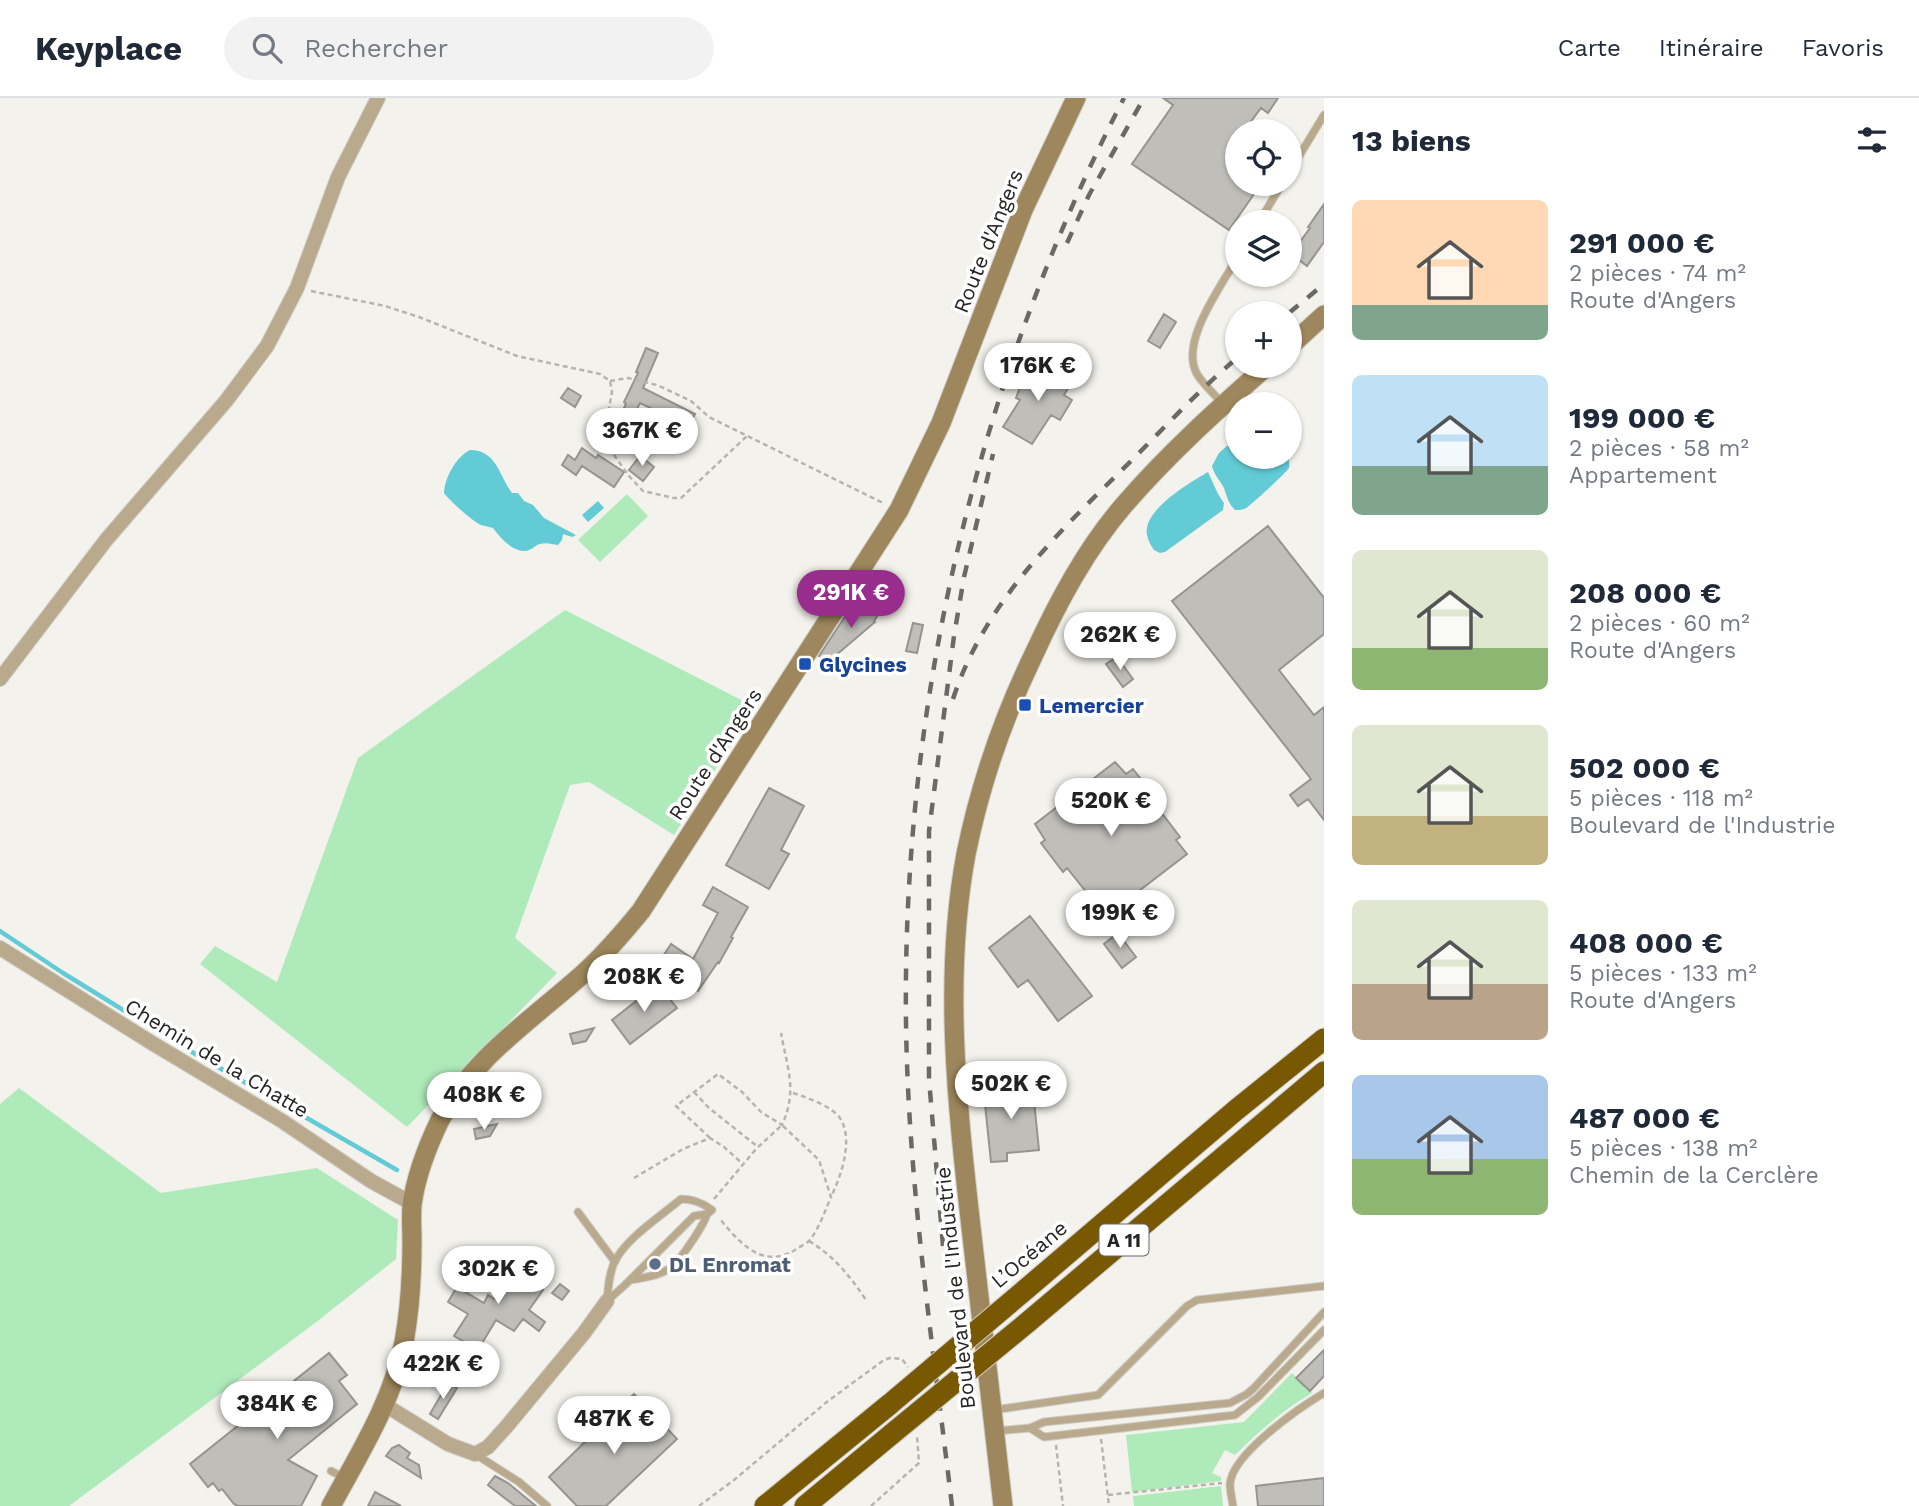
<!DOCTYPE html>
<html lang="fr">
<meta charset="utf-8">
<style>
body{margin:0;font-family:"Work Sans",sans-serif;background:#f2f2f3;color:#1f2937;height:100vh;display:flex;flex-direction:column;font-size:26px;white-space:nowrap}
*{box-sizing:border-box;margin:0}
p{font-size:23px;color:#747a83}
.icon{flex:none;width:38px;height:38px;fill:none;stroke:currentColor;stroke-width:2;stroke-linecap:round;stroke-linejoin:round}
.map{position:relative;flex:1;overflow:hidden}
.sheet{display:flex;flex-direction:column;background:#fff;width:595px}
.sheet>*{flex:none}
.fabs{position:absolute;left:1225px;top:21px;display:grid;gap:14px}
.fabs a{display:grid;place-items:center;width:77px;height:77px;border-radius:50%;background:#fff;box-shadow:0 2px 5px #0004;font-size:35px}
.price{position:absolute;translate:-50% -60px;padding:0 16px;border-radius:24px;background:#fff;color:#222;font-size:23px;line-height:46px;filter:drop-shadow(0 2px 4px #0008)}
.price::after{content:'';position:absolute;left:50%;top:42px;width:21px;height:16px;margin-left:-10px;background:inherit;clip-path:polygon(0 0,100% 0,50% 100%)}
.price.active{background:#992d8e;color:#fff}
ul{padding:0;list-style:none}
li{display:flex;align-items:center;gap:21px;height:175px;padding:0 28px}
li span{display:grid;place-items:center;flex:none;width:196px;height:140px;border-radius:10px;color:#555}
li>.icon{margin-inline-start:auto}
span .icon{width:84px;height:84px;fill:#fffc;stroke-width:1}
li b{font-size:30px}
h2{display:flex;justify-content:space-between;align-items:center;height:84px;padding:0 28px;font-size:30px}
header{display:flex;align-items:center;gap:42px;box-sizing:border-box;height:98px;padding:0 35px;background:#fff;border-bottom:2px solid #e0e1e3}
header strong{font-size:33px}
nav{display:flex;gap:38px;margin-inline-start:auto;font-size:24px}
.search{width:490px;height:63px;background:#f2f2f3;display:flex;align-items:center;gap:18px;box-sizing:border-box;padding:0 24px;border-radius:38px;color:#747a83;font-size:26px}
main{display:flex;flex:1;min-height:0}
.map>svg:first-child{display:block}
.green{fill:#afeaba}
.water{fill:#62cbd5}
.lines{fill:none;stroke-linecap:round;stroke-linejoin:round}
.stream{stroke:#62cbd5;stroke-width:4.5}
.building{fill:#c0beb9;stroke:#96948e;stroke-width:2}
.lane-casing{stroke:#cfcdc8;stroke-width:9}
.street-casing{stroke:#cfcdc8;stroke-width:16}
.secondary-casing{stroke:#cfcdc8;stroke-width:21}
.highway-casing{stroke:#cfcdc8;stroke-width:23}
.path{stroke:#b5b4af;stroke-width:2.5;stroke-dasharray:5 3.5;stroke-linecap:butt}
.lane{stroke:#baaa8d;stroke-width:7}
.street{stroke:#baaa8d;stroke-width:14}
.secondary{stroke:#9e875c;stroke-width:19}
.highway{stroke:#795804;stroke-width:21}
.rail{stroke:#6a6966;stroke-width:4.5;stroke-dasharray:12 12;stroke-linecap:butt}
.highway-bridge-casing{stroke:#cfcdc8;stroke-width:23;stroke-linecap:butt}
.highway-bridge{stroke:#795804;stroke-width:21}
.transit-dot{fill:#1a4fb4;stroke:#fff;stroke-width:2.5}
.service-dot{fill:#5c6f8a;stroke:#fff;stroke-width:2.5}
.labels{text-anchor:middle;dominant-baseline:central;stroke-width:7;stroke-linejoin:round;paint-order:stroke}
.shield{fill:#fff;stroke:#666665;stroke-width:2}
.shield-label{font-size:19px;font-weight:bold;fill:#252523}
.street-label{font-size:21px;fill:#252523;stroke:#fff}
.transit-label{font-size:21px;font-weight:bold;fill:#164399;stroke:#fff;text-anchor:start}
.service-label{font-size:21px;font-weight:bold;fill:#4e5e75;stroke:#fff;text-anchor:start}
</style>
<header>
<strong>Keyplace</strong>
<div class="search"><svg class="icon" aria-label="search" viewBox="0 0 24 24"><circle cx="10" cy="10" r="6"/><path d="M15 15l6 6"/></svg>Rechercher</div>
<nav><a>Carte</a><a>Itinéraire</a><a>Favoris</a></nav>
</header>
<main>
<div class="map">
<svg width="1324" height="1408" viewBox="0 0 1324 1408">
<rect width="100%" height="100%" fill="#f4f2ec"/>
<path class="green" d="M627,396L648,418L600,464L578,442Z
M565,512L755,609L674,737L589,684L570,687L515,840L557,875L407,1029L200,866L215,848L277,884L358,660Z
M19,990L161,1095L317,1070L398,1122L396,1161L315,1225L69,1408H0V1006Z
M1292,1275L1312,1295C1283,1312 1258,1334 1235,1357L1225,1352L1212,1375L1221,1379V1383L1132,1394L1126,1337L1244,1324Z
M1221,1388L1223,1408H1134L1133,1398Z"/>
<path class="water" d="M1237,339V359H1288C1289,362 1290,367 1289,370C1288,373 1250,408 1246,410C1241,412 1240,412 1235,412C1228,405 1227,399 1224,390C1220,382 1214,377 1212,368L1219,355Z
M470,352C497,352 499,378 512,395H518L524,403L533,407L544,420L576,437L572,439L563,436L562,442L558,447C552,446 546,444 540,446C535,447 531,453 525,453C511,453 500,439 493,430C489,429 485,428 481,427C472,423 449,402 444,395C445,379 456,359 470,352Z
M1208,374L1218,396L1224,405L1223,412L1165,454L1160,455L1154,452C1151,448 1148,442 1147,437C1142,412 1191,384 1208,374Z
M598,403L604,410L588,424L582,417Z"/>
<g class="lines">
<path class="stream" d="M0,833L63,875L185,950L397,1072"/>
</g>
<path class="building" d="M1163,0H1278L1268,15L1261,10L1244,33H1237V86H1261L1229,132L1132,66L1173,7Z
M1324,106V144L1307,168L1291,156L1310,130L1308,129Z
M1164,216L1176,224L1160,250L1148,243Z
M646,250L658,255L643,290L695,316L689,328L640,305L635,315L624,310L626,306L624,304L638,275L636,274Z
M1030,262L1070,287L1064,297L1072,302L1060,322L1051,317L1032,346L1003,329L1020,302L1016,300Z
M568,290L581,298L575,309L561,300Z
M582,350L596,360L598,357L624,374L614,389L582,368L576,377L562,367L568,357L575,362Z
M640,358L654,369L643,383L629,372Z
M1268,428L1324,500V536L1279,572L1314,617L1324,609V722L1308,701L1298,708L1290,697L1311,681L1172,503Z
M875,501L884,508L874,523L875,524L828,564L819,558L852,508L865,517Z
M913,525L923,527L917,555L906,553Z
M1117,559L1133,581L1123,589L1106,566Z
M1115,664L1126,676L1133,671L1155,699L1152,702L1180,739L1176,742L1187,756L1105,819L1094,804L1088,809L1081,799L1087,795L1067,770L1063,774L1041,745L1045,742L1035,726Z
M769,690L804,708L781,752L789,756L769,791L726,767Z
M713,789L748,809L731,839L733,840L719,865L718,864L698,893L660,868V863L671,846L693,861L718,815L703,807Z
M1030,818L1092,898L1058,923L1028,882L1018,889L989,850Z
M1118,835L1136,859L1122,870L1104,846Z
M658,886L677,910L630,946L612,922Z
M594,930L586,943L573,946L570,936Z
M1023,983L1024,994L1033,993L1039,1052L1007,1055V1063L991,1064L984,997L994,996L993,986Z
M521,992L524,1002L512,1007L498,1000Z
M497,1026L490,1038L476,1041L474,1031Z
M499,1160L516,1171L518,1167L528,1174L525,1178L543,1192L529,1212L545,1224L539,1233L523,1221L514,1233L496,1222L478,1252L454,1238L468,1216L448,1204L457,1189L484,1205L488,1197L494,1201L507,1183L491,1172Z
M560,1186L569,1193L562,1202L552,1195Z
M1324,1252V1278L1310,1293L1296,1280Z
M329,1255L347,1277L339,1283L357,1306L288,1362L317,1378L301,1408H238L234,1406L222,1391L219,1393L213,1385L208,1389L190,1366Z
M448,1285L457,1290L438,1321L430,1316Z
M634,1296L677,1341L606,1408H577L549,1379Z
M399,1347L410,1355L407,1360L419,1367L421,1380L386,1358L392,1350Z
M495,1378L508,1385L536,1408H515L488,1387Z
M1324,1380V1408H1258L1256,1388Z
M375,1394L401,1408H368Z"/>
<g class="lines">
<g class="lane-casing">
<path id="lane" d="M1290,73L1324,17
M1259,124L1282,86
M1223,306C1216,298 1202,285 1197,276C1179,244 1221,189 1237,160
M681,1101C692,1101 703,1105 712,1112L707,1116L694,1118L625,1187L607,1203C608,1190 609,1177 614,1165C625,1141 661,1118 681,1101Z
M578,1114L615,1164
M630,1182C643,1180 657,1178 669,1171C678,1166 704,1127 707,1116
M994,1312L1098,1297L1187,1208L1197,1202L1324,1188
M1030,1330L1044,1339L1235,1317L1258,1299L1324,1232
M997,1333L1030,1330L1044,1324L1230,1305L1247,1296L1253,1291L1324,1214
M475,1356L519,1384L547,1408
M331,1373L345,1380
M1233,1408C1232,1401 1230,1393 1230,1386C1232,1356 1299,1310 1324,1295"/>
</g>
<g class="street-casing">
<path id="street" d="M0,581L106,442L226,303L267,248L297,190L338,79L378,0
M0,850L152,945L282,1023L371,1083L413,1106
M385,1307L448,1346L475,1356L488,1349L507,1328L584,1235L607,1203"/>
</g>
<g class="secondary-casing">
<path id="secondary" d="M1290,248L1324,217
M331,1408C359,1356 393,1303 404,1244C410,1211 412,1178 412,1144C412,1132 411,1119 412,1107C416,1077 427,1049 440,1022C472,960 533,921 584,875C605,856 623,835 641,813L899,412L941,325L1023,112L1076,0
M1003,1408C992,1315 982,1222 971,1129C957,1006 943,880 966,756C980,687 1003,620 1034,556C1058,504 1086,451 1124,407C1168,356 1217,312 1267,268"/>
</g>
<g class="highway-casing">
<path id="highway" d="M1025,1192L1236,1012L1324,941
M1028,1224L1324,974
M765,1408L890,1306
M805,1408L893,1335"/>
</g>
<path class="path" d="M311,193L385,208L419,219L517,258L600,276L610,283L612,294L604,338L614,357L629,378L643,393L674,400H681L747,338
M610,283L628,280L657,287L691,303L709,319L883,405
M694,994L709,1010L758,1049
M793,995C806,999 833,1009 840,1020C854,1042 841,1078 831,1099
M710,1040L676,1008L718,976L742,994L761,1014L782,1027C798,992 787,970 781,935
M634,1080L683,1051L710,1040L724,1049L744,1067
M714,1101L756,1051L782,1027L819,1062L831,1099C825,1113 819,1131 809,1143C806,1146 799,1149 795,1152C762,1172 739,1144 719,1120
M809,1143C834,1158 850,1178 866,1202
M1101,1341L1109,1408
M1056,1347L1063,1408
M1108,1397L1222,1385
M699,1408L734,1382L828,1303L884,1262L890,1260L902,1261L908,1269
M871,1408L919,1365L917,1338"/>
<use href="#lane" class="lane"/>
<use href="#street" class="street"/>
<use href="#secondary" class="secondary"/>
<use href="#highway" class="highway"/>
<path class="rail" d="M1067,145L1089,97L1144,0
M1289,215L1324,186
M953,601C985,503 1059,434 1130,364C1165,329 1199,292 1237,260
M943,1148L929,981V733L954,538L964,479L993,356
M952,1408C933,1247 908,1086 906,924C902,604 977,284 1124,0"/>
<g class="highway-bridge-casing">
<path id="highway-bridge" d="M890,1306L1025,1192
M893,1335L1028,1224"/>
</g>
<use href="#highway-bridge" class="highway-bridge"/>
</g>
<g class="transit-dot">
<rect x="798" y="559" width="14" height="14" rx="3.5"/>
<rect x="1018" y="600" width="14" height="14" rx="3.5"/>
</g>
<circle class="service-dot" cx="655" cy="1166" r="7"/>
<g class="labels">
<rect class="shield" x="1099.5" y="1126.5" width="49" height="31" rx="5"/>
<g class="shield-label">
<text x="1124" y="1142">A 11</text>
</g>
<g class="street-label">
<text transform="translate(988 143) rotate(-68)">Route d'Angers</text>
<text transform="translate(715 656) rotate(-57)">Route d'Angers</text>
<text transform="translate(217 960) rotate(31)">Chemin de la Chatte</text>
<text transform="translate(1029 1156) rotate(-40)">L’Océane</text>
<text transform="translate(955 1190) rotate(-96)">Boulevard de l'Industrie</text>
</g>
<g class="transit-label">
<text x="819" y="566">Glycines</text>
<text x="1039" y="607">Lemercier</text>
</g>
<g class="service-label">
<text x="669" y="1166">DL Enromat</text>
</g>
</g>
</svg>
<div class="fabs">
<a><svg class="icon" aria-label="locate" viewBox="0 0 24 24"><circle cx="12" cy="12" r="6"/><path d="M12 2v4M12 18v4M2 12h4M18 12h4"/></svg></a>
<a><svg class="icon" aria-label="layers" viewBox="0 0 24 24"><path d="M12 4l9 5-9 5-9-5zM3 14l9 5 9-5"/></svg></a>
<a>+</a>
<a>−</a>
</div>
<b class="price" style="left:1038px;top:305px">176K €</b>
<b class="price" style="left:642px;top:370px">367K €</b>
<b class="price active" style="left:851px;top:532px">291K €</b>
<b class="price" style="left:1120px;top:574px">262K €</b>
<b class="price" style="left:1111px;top:740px">520K €</b>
<b class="price" style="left:1120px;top:852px">199K €</b>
<b class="price" style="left:644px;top:916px">208K €</b>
<b class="price" style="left:1011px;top:1023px">502K €</b>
<b class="price" style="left:484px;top:1034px">408K €</b>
<b class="price" style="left:498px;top:1208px">302K €</b>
<b class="price" style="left:443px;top:1303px">422K €</b>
<b class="price" style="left:277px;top:1343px">384K €</b>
<b class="price" style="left:614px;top:1358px">487K €</b>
</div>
<section class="sheet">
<h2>13 biens<svg class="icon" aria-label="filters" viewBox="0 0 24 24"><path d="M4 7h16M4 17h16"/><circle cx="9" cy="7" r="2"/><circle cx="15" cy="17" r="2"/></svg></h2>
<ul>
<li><span style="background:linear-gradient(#ffd9b3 75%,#7fa58c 0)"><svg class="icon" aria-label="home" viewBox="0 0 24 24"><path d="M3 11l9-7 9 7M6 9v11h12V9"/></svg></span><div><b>291 000 €</b><p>2 pièces · 74 m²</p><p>Route d'Angers</p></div></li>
<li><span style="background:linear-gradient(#bfe0f5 65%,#7fa58c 0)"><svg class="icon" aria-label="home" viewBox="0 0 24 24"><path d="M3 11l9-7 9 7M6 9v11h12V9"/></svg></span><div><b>199 000 €</b><p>2 pièces · 58 m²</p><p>Appartement</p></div></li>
<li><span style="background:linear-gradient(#dfe7d0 70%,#8fb573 0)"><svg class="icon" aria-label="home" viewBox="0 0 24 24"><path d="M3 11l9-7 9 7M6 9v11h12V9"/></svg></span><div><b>208 000 €</b><p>2 pièces · 60 m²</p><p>Route d'Angers</p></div></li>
<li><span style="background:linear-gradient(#dfe7d0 65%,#c2b280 0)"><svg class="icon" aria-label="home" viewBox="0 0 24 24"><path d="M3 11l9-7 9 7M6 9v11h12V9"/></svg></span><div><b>502 000 €</b><p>5 pièces · 118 m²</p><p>Boulevard de l'Industrie</p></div></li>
<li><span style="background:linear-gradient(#dfe7d0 60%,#b9a48a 0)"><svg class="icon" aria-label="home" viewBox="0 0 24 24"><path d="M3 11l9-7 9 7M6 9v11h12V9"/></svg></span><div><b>408 000 €</b><p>5 pièces · 133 m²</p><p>Route d'Angers</p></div></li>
<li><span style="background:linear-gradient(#a9c7e8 60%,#8fb573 0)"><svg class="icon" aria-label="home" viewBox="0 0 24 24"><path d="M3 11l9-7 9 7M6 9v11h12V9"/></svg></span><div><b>487 000 €</b><p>5 pièces · 138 m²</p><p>Chemin de la Cerclère</p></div></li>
</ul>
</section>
</main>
